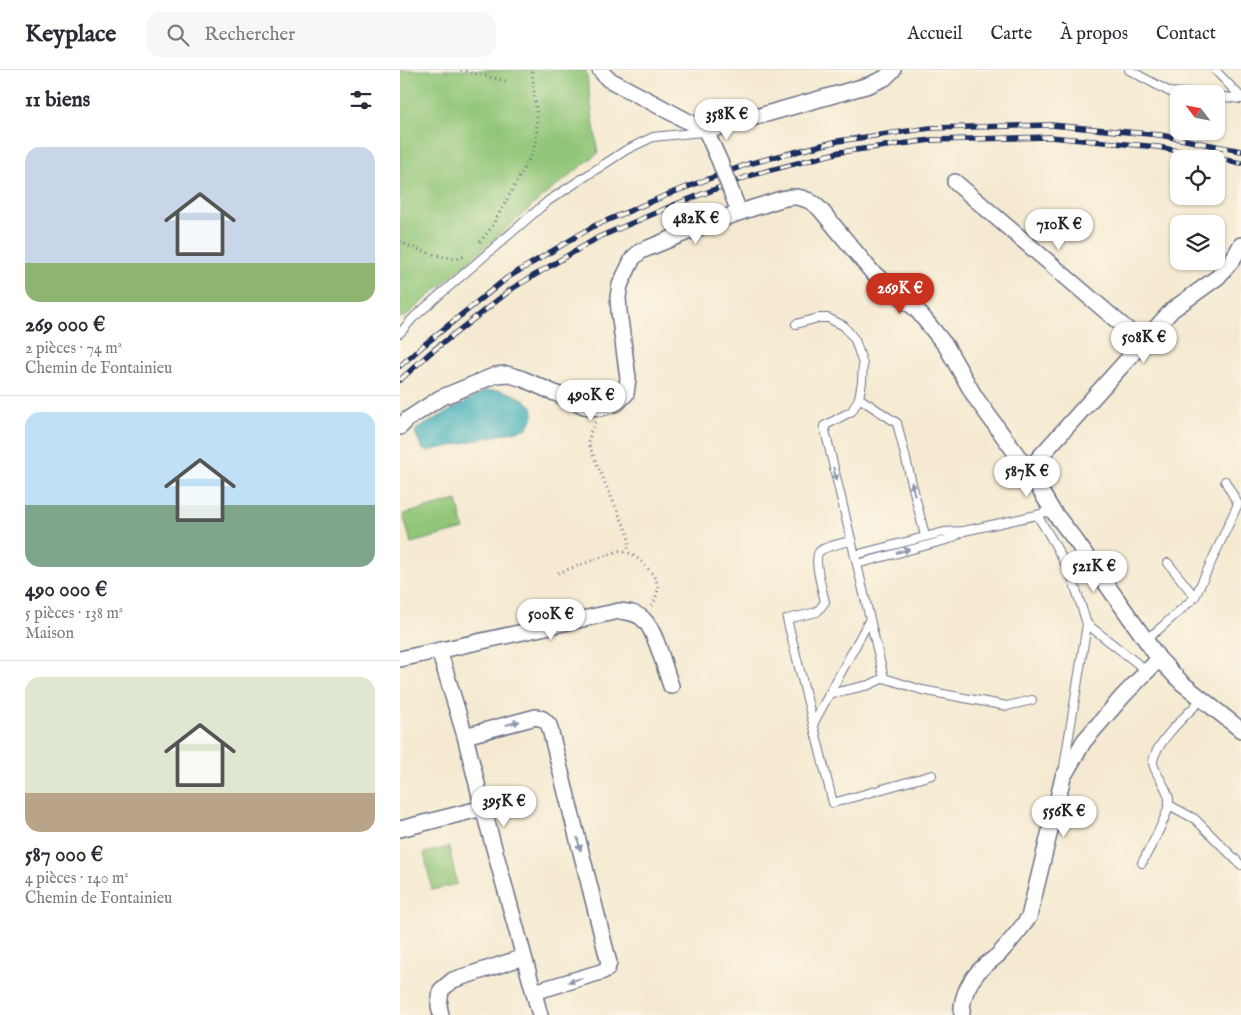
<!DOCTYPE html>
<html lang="fr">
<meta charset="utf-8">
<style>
body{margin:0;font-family:"IM FELL English",serif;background:#f7f7f7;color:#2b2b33;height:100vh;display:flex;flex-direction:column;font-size:19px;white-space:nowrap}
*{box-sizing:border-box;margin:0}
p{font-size:16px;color:#7c7c81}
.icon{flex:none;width:28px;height:28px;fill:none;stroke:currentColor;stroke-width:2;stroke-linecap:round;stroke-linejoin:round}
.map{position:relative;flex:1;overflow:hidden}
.details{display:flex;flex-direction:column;background:#fff;width:400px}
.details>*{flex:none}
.needle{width:32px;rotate:302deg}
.fabs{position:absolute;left:770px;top:15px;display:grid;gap:10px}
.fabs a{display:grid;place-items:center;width:55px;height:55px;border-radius:10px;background:#fff;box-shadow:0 1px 4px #0004;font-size:25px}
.price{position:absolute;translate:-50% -42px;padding:0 11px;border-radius:18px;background:#fff;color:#222;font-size:16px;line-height:32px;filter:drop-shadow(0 1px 2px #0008)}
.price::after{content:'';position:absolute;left:50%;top:30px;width:15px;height:11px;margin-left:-8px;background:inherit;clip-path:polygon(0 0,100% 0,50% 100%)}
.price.current{background:#c8321e;color:#fff}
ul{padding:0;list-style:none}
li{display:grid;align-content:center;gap:10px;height:265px;padding:0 25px}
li+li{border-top:1px solid #e1e1e2}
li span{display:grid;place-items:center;height:155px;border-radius:15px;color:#555}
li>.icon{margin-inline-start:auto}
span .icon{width:90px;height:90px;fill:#fffc;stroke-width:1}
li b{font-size:21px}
h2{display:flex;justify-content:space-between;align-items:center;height:60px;padding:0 25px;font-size:21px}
header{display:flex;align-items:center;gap:30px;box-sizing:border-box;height:70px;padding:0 25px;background:#fff;border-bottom:1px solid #e1e1e2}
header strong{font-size:24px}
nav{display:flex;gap:28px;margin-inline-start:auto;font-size:18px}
.search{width:350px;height:45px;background:#f7f7f7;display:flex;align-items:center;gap:12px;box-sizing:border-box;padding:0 18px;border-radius:15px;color:#7c7c81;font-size:19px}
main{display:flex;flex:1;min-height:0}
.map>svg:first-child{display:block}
.green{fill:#91c678;stroke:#567a6b}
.water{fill:#3eaeb9;stroke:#2c6e8c}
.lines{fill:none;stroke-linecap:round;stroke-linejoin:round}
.service-casing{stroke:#677086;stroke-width:10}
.minor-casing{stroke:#677086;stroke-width:18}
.path{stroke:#677086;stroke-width:3;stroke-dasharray:1 4;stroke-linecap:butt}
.service{stroke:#fff;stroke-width:8}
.minor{stroke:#fff;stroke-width:15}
.rail-casing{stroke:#1b2f5e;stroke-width:5.5}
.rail{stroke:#fcf5e5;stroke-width:4;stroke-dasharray:11;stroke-linecap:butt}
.minor-bridge-casing{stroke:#677086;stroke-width:18;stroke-linecap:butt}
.minor-bridge{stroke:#fff;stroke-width:15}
.oneway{fill:#8d97ae}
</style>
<header>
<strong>Keyplace</strong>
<div class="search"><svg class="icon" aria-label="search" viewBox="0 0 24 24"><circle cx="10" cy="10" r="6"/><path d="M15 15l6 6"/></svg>Rechercher</div>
<nav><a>Accueil</a><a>Carte</a><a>À propos</a><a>Contact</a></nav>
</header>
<main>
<section class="details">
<h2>11 biens<svg class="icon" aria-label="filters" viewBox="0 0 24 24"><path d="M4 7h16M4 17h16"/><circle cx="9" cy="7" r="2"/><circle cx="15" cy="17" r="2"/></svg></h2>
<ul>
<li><span style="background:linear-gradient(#c9d6e8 75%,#8fb573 0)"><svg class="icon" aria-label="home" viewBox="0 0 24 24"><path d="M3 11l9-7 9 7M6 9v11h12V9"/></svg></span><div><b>269 000 €</b><p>2 pièces · 74 m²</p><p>Chemin de Fontainieu</p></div></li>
<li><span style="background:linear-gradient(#bfe0f5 60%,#7fa58c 0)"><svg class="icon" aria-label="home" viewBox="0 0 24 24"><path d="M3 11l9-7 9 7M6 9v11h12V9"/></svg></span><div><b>490 000 €</b><p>5 pièces · 138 m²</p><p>Maison</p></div></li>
<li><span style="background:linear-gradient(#dfe7d0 75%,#b9a48a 0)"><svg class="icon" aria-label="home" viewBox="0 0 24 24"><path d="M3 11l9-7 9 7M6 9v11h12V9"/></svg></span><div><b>587 000 €</b><p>4 pièces · 140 m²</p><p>Chemin de Fontainieu</p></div></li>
</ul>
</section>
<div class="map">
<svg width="841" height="945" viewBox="0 0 841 945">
<rect width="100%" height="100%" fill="#fcf5e5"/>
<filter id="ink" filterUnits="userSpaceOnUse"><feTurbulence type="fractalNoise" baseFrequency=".02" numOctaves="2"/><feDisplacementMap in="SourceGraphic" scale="10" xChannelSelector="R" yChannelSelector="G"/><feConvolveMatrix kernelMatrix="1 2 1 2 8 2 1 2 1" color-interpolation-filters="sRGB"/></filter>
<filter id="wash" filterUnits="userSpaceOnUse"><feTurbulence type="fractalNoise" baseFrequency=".0096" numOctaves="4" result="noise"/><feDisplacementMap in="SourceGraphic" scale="20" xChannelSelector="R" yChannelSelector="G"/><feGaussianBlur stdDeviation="1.12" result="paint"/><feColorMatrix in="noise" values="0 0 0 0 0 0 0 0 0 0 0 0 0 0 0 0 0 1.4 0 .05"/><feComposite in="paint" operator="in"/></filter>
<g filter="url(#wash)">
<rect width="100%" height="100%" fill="#f5ead1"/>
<path class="green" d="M0,0H186L198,83L141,128L5,247L0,248Z
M57,430L64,459L11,473L3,444Z
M49,777L57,814L32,820L24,783Z"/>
<path class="water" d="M101,320C120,326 146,335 126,359L28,381L23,380L15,363L17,359L85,321Z"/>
</g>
<g filter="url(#ink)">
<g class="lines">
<g class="service-casing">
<path id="service" d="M729,0L770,22L792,24
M815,0L841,27
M816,26L841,29
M396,254L418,248H428L444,256L455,270L463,294L462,312L459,328L452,341L424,356L484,608L522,620L607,636L632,630
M0,263L13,248L148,131L226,80L253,67L302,62
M459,328L497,353L525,466
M637,445L654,473L672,507L687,554L664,697
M451,471C443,473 426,476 420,481C412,487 423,522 425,532L417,542L387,549L433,733L532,705
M455,485L544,462L564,461L637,445L652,440
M768,493L795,527
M457,494L550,469L562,462
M687,554L747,601
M745,569L757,561L795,527L838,434L825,411
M429,624L469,615L484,608
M413,654L470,549
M769,735L795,749L841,795
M742,793C749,779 771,742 769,729C768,718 754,703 753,693C753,675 789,642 802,629"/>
</g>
<g class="minor-casing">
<path id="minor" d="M200,0L208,9L306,61L320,92
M306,61L469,15L485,8L493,0
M555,112L743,273
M0,357L8,349L40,328L96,305L107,304L123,309L184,336L201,338L217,333L226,324L228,308L219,242L218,227L220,215L233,188L241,181C281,165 321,147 363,135C373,132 385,126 396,127C406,128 413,132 420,139L472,202L517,240L546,276L575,327L628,400L652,440L676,471L759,589L782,613L841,660
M628,400L772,240L818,207L833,189L841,175
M39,580L65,666L83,738L140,945
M0,589L219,541C228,542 238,543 244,550C256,561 265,600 271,616
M65,666L136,647L143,649L149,655L209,893L207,899L201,902L134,922
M0,759L83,738
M41,945L39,936L41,920L53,910L124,887
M562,945C561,928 567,915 578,902C584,895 593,890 599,884C610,872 620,860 629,847L663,707L684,671L723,626L759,589"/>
</g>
<path class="path" d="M61,0L106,11
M0,172C12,178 46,190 59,188C61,187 64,186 66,185
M80,172L91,158L132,84L136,72L137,49L132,0
M195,352L190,363L189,375L207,418L228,464L229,473L227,482
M158,503L218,481C220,481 223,481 226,482C236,484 257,505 258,517C258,522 255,531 252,536"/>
<use href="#service" class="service"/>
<use href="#minor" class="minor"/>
<g class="rail-casing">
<path id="rail" d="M0,296L24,275L107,208L194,156L274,122L348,94L438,71L530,58L651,55L760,65L841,81
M0,310L30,283L113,218L199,167L279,133L352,105L440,82L531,70L650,67L758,77L841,93"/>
</g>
<use href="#rail" class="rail"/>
<g class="minor-bridge-casing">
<path id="minor-bridge" d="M320,92L336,134"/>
</g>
<use href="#minor-bridge" class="minor-bridge"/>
</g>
<defs><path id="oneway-solid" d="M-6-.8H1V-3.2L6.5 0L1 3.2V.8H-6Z" transform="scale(1.25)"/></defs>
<g class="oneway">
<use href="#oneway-solid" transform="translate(435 404) rotate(76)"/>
<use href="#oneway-solid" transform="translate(513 419) rotate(-104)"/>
<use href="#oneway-solid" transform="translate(503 481) rotate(-15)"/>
<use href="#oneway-solid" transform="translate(113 653) rotate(-15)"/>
<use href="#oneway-solid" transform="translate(179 774) rotate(76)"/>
<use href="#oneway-solid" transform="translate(175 910) rotate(164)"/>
</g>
</g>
</svg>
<div class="fabs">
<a><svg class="needle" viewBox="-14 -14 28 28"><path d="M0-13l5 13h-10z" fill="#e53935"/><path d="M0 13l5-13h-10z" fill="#7c7c81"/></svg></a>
<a><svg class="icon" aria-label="locate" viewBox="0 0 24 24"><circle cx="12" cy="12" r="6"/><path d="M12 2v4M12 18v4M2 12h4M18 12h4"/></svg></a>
<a><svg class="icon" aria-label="layers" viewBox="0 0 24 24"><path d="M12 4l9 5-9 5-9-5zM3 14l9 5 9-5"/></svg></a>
</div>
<b class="price" style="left:327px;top:71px">358K €</b>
<b class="price" style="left:296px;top:175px">482K €</b>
<b class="price" style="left:659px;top:181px">710K €</b>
<b class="price current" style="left:500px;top:245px">269K €</b>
<b class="price" style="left:744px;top:294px">508K €</b>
<b class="price" style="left:191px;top:352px">490K €</b>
<b class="price" style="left:627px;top:428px">587K €</b>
<b class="price" style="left:694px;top:523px">521K €</b>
<b class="price" style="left:151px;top:571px">500K €</b>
<b class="price" style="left:104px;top:758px">395K €</b>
<b class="price" style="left:664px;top:768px">556K €</b>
</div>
</main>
